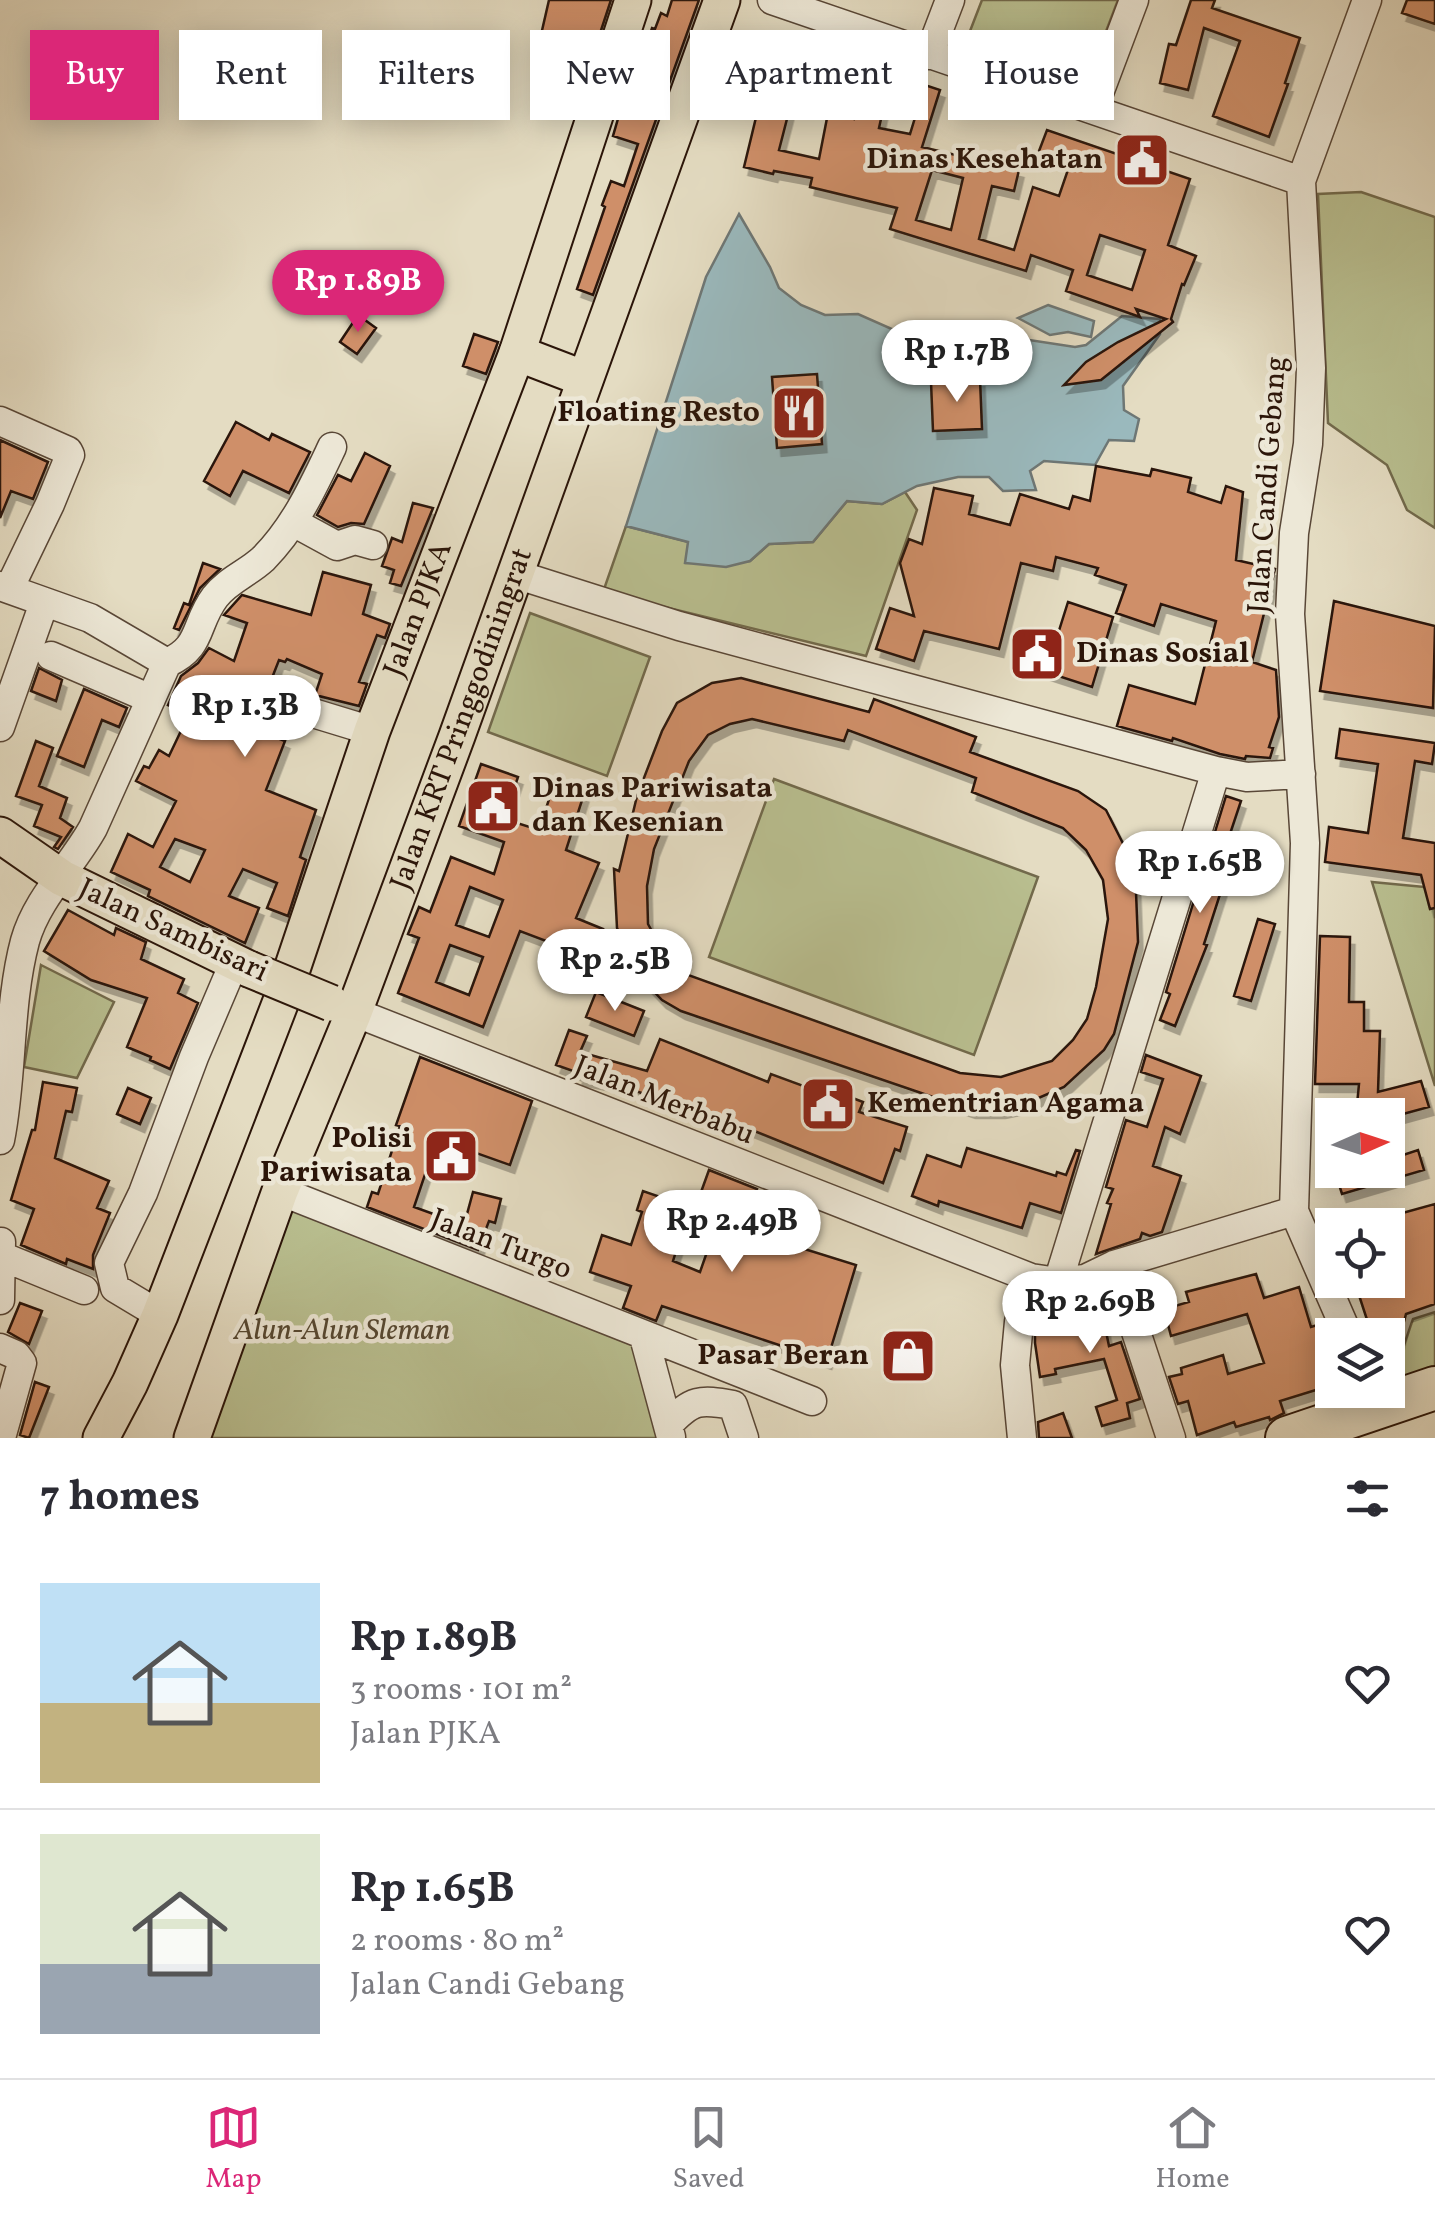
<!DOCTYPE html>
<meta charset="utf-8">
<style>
body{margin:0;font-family:Vollkorn,serif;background:#f2f2f3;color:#2b2b33;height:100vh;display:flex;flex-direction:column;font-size:38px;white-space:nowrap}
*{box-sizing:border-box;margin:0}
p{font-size:32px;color:#7c7c81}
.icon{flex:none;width:55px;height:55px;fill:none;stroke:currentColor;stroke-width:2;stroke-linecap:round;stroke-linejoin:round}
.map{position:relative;height:1438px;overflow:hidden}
.side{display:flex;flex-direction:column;background:#fff;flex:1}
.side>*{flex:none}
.hud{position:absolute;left:30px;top:30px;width:1375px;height:90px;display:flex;gap:20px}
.needle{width:65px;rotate:87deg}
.tools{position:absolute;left:1315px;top:1098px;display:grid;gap:20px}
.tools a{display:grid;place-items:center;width:90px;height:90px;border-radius:0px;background:#fff;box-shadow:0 5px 25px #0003;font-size:50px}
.price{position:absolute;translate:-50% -85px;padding:0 22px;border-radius:35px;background:#fff;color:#222;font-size:32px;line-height:65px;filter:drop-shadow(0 2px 5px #0008)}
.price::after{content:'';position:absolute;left:50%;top:60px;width:30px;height:22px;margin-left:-15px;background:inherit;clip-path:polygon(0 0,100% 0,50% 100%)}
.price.selected{background:#db2777;color:#fff}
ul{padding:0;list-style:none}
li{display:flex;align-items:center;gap:30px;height:250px;padding:0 40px}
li+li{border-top:2px solid #e1e1e2}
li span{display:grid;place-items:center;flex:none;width:280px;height:200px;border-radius:0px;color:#555}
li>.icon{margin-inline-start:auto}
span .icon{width:120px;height:120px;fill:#fffc;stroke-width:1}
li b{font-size:42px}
h2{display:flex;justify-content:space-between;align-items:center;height:120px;padding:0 40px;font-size:42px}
.tag{padding:0 35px;border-radius:0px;background:#fff;box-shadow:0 5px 25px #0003;font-size:35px;line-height:90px}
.tag.selected{background:#db2777;color:#fff}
.tab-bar{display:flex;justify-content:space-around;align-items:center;height:140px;border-top:2px solid #e1e1e2;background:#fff;font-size:28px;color:#7c7c81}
.tab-bar a{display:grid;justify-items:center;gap:5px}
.tab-bar .selected{color:#db2777}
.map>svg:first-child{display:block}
.green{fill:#b9bf90;stroke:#726a4c;stroke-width:2.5}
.water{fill:#9ab9bd;stroke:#6e7775;stroke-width:2.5}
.building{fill:#cf8f69;stroke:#2b1509;stroke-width:2.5;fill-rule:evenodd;filter:url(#shadow)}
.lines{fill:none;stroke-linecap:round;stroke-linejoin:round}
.minor-casing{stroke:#594737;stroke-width:31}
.major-casing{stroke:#2b1509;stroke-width:39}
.highway-casing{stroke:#2b1509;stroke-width:46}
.minor{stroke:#ede8d7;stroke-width:28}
.major{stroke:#e4dcc2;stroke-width:35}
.highway{stroke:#e4dcc2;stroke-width:42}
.major-bridge-casing{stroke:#2b1509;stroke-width:39;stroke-linecap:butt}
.major-bridge{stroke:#e4dcc2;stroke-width:35}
.labels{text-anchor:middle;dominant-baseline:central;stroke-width:9;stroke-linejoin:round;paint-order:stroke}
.poi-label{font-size:30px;font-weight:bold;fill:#2b1509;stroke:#ede8d7;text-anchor:end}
.street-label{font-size:30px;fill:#2b1509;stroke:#ede8d7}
.park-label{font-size:30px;font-style:italic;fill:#564832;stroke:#ede8d7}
</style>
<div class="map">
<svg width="1435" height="1438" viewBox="0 0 1435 1438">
<defs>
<filter id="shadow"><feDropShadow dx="4.5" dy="8" stdDeviation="0" flood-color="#0004"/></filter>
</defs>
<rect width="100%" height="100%" fill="#e4dcc2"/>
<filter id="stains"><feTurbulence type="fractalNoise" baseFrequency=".002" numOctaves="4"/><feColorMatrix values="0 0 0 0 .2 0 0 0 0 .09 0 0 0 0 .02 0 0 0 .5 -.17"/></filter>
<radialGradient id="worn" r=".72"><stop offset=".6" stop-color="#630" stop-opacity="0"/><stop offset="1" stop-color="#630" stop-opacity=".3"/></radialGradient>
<path class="green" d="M982,0H1118L1084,89L965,44Z
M1361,192L1435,217V528L1407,510L1387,465L1328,423L1318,194Z
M905,492L917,510L866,656L603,592L626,526L689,542L686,563L750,561L769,544L813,542L847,501L882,504Z
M530,613L650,657L607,776L488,732Z
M774,779L1038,877L974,1055L709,957Z
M1372,882L1435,888V1086Z
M41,965L114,1002L77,1078L24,1067Z
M280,1191L644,1337L670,1438H190Z
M1435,1312V1367L1391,1381L1388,1354L1403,1348L1413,1319Z"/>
<path class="water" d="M739,214L770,267L779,288L801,305L825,315L858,314L930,346L986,355L1010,337L1075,347L1086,345L1122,316L1160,319V334L1123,386L1124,410L1139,419L1134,441L1109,440L1095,465L1044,461L1030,471L1036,490L1003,491L989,477H958L917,486L882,504L847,501L813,542L769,544L750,561L726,567L685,563L688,542L626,526L706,277Z
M1048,305L1094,321L1091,337L1068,332L1050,335L1018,318Z"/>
<path class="building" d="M549,0H611L587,73L535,61Z
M672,0H699L593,295L577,289L605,207L602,205L611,181L624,186L638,144L613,136L631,74L637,76L652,28L655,29L661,13L667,16Z
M1191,0H1215L1212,8L1300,38L1285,83L1288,84L1269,137L1213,116L1240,41L1204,28L1188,90L1160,83L1169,44L1176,45Z
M1407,0H1435V24L1402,13Z
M744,50L797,61L792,83H782L775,107L789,111L779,150L819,159L828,113L854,119L857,104L883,110L879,128L910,134L925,85L940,90L922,147L1019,170L1014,191L992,186L979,239L1014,250L1033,187L1059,196L1070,164L1039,151L1047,130L1190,179L1168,245L1196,256L1184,285L1182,284L1171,319L1173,322L1101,380L1064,385L1086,362L1118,342L1166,319L1136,309L1140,317L1066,291L1073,270L1031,255L1026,271L890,229L897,208L810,187L812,178L774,171L773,174L744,167L759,105L717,91L724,67L739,71ZM932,170L963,178L951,230L916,220ZM1100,235L1145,250L1132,290L1087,275Z
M358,315L376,328L357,354L340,342Z
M474,334L498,342L486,374L463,366Z
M817,374L822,444L777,448L772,377Z
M980,379L982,429L933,431L931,382Z
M236,422L269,440L272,434L310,452L289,493L243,471L230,496L204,481Z
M0,440L48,462L33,499L11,491L0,518Z
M365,453L390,466L364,524L351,523L338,527L317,515L338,475L351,481Z
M1096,466L1150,476L1152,469L1191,478L1188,492L1221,503L1226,486L1243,492L1236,560L1275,569L1252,662L1276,670L1279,717L1269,747L1273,748L1270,758L1246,756L1245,759L1220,754L1173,738L1172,741L1117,726L1129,685L1195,704L1216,621L1161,604L1154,626L1116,613L1126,585L1095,575L1098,568L1056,557L1053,571L1021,563L999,649L924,631L914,661L876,649L890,608L914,616L900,563L909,539L922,544L934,488L973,496L969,514L1010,525L1020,494L1069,509L1073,496L1090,501Z
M413,503L433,508L401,586L390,583L394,570L382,566L392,538L402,542Z
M203,563L220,569L200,588L179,630L174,628L184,603L189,605Z
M323,572L371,585L363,614L390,624L385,638L377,635L359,682L367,684L359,706L315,695L322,674L287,659L285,662L279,660L263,701L259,699L249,727L285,741L266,790L316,810L300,857L306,860L288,916L267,908L277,883L243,869L229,896L259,908L245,943L148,896L150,890L111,872L128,834L153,847L176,801L136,781L144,766L149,768L159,750L169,756L189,714L168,705L181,676L198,663L209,648L234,661L247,623L224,615L242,595L311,615ZM175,839L205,850L190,882L160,867Z
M1334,601L1435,626L1433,708L1320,691Z
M1068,602L1113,617L1092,687L1046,672Z
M39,668L62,680L56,701L31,691Z
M741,678L869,712L874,699L976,737L970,752L1078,791L1106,810L1135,867L1138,942L1114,1034L1104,1050L1064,1087L1020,1106L1001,1110H971L681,1011L662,1000L645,982L617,928L614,869L619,871L637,796L662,731L677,703L712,683ZM752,719L844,741L848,730L976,778L972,792L1063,828L1086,850L1103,880L1108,919L1096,987L1087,1019L1073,1040L1052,1061L1001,1077L960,1073L688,975L665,955L648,924L647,886L654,849L689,761L708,735L730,724Z
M84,689L127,708L119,727L102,720L84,767L57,756Z
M1340,729L1435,743L1432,764L1415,761L1403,838L1435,843V908L1430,909L1421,875L1325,862L1329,827L1368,833L1378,764L1336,758Z
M36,741L53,748L39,786L67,798L60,818L73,827L58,849L54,847L61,837L34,826L42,805L16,796Z
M481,764L518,777L504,819L539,830L554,784L584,794L566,850L599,863L576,918L603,929L586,972L565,963L570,950L520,931L483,1027L398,993L419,938L408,934L419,907L430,912L451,857L494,874L504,842L459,826ZM470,887L503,900L489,937L456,925ZM450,945L483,957L469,995L436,982Z
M1226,796L1241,801L1226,846L1229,847L1220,884L1223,885L1204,944L1207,945L1175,1026L1160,1020L1170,994L1166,992Z
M68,910L114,935L116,928L146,942L141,959L184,979L178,993L198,1003L170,1069L150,1060L151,1057L127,1047L147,998L91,980L44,951Z
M1258,919L1275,924L1251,1001L1234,996Z
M1320,936L1350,937L1349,1002H1364V1031H1380L1378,1092L1421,1081L1429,1107L1388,1118V1115H1356L1359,1084H1315Z
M596,992L644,1011L634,1036L586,1017Z
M569,1030L587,1036L580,1052L647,1071L660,1039L768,1082L771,1074L814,1090L816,1084L863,1102L859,1112L907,1127L900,1151L895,1149L883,1183L742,1126L741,1129L691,1114L692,1110L621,1086L578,1077L579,1073L556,1065Z
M1146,1055L1201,1076L1180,1134L1165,1127L1153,1166L1181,1176L1162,1232L1150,1236L1142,1233L1140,1239L1096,1254L1111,1204L1107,1203L1113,1189L1106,1187L1126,1120L1147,1127L1163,1079L1141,1072Z
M420,1057L532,1101L510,1165L437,1139L414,1207L464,1225L473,1192L501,1199L495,1223L489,1221L478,1250L367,1207L372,1192L378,1194L400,1126L396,1125Z
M43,1082L77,1088L72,1112L66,1111L55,1158L109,1181L97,1208L110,1213L93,1255V1269L67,1259L66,1264L21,1245L34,1209L11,1200L32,1130H35Z
M128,1088L151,1098L140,1124L117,1114Z
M967,1148L1056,1176L1057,1172L1066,1175L1076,1150L1080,1151L1061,1213L1030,1203L1022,1228L939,1201L938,1206L912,1196L927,1155L961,1167Z
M1418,1150L1424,1170L1342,1194L1336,1175L1353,1170H1388V1160Z
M709,1170L757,1189L745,1223L755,1227L753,1233L856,1265L827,1361L662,1306L656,1321L623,1308L631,1286L590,1272L602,1235L631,1245L642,1212L637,1210L643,1191L666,1199L653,1237L678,1245L673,1261L700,1272L720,1215L696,1206Z
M1435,1204V1304L1406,1314L1393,1365H1388V1335H1372L1354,1280H1397L1388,1250V1217Z
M1256,1274L1264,1298L1299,1287L1311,1327L1324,1323L1332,1343V1385L1280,1401L1284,1413L1270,1420L1269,1417L1236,1427L1234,1422L1197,1435L1188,1401L1178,1404L1169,1377L1182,1374L1181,1368L1223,1355L1228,1374L1264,1363L1247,1314L1171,1336L1164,1309L1189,1302L1186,1292Z
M1105,1294L1109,1311L1102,1312L1109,1346L1121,1342L1140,1399L1127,1403L1130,1418L1102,1426L1096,1407L1117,1400L1104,1359L1055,1369L1056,1374L1040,1377L1035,1343V1335L1083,1323L1078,1299Z
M20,1303L42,1311L29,1344L8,1332Z
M35,1382L49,1387L29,1438L20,1435Z
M1063,1413L1072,1438H1039L1038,1422Z"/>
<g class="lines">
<g class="minor-casing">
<path id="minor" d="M772,0L1301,181
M929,55L950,0
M1093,109L1134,0
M0,421L68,451L70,455L50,504L9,589
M293,522L337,546L355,540L373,545
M515,574L679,626L1216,771L1247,777L1301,774
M0,586L90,618L167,663
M51,656L151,699
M167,663C203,647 194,625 215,597C228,580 248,573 263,559C295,527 313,487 332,447
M303,710L372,731
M0,727L44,603
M354,1012L1031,1278L1058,1282L1085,1279L1114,1265L1294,1211
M0,1140C13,1075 8,1005 25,941C37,898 72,866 93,828L167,663
M280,1191L812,1401
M1,1256L84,1290
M1114,1265L1171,1438
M1058,1282L1216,771
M0,1300L1,1242
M160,1315L115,1288L109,1263L143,1193L194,1057L234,963
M1348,1335L1294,1211L1305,843L1290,614L1294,533L1308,444L1311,368L1301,181L1367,0
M644,1337L671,1437
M0,1348L16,1355L22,1363L1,1438
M668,1425C692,1399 700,1399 733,1405L744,1438
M1022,1438L1015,1365L1019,1322L1031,1278"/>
</g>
<g class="major-casing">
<g id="major">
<path d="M517,353L585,379"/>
<path d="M0,835L62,878L249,969"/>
<path id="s1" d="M101,1438L130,1383L160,1315L283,996L372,731L517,353L633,0"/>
<path id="s2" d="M192,1438L280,1191L354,1012L457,736L722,0"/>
</g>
</g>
<g class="highway-casing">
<path id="highway" d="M1287,1438L1435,1388"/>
</g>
<use href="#minor" class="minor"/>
<use href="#major" class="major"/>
<use href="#highway" class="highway"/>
<g class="major-bridge-casing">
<path id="major-bridge" d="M249,969L331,1003"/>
</g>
<use href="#major-bridge" class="major-bridge"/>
</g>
<defs>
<g id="civic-square" transform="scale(2.875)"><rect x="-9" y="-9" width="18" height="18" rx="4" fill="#8f2418" stroke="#ede8d7"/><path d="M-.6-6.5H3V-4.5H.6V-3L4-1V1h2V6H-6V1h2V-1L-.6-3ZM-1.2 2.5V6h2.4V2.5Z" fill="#fff"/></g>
<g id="restaurant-square" transform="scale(2.875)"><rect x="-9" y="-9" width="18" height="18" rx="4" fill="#8f2418" stroke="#ede8d7"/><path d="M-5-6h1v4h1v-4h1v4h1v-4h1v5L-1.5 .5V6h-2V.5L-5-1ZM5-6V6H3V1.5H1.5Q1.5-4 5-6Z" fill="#fff"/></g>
<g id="shop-square" transform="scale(2.875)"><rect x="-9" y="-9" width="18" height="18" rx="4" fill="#8f2418" stroke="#ede8d7"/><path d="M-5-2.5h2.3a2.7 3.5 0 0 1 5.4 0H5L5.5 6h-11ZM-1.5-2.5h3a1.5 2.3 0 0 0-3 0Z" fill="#fff"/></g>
</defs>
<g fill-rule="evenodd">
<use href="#civic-square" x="1142" y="160"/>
<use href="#restaurant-square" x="799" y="413"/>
<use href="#civic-square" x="1037" y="654"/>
<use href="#civic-square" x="493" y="806"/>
<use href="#civic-square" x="828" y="1104"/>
<use href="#civic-square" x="451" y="1156"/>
<use href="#shop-square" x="908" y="1356"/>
</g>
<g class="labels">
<g class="poi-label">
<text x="1103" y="160">Dinas Kesehatan</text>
<text x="760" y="413">Floating Resto</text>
<text x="1076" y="654" text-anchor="start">Dinas Sosial</text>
<text x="532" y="789" text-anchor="start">Dinas Pariwisata<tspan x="532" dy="34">dan Kesenian</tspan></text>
<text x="867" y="1104" text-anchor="start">Kementrian Agama</text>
<text x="412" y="1139">Polisi<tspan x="412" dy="34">Pariwisata</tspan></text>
<text x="869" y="1356">Pasar Beran</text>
</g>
<g class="street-label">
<text transform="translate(1268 485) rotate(-86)">Jalan Candi Gebang</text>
<text stroke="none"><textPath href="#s1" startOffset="888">Jalan PJKA</textPath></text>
<text stroke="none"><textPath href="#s2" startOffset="768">Jalan KRT Pringgodiningrat</textPath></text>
<text transform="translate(173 931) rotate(25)">Jalan Sambisari</text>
<text transform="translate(664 1101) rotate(22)">Jalan Merbabu</text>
<text transform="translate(501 1245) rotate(21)">Jalan Turgo</text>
</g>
<g class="park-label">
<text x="342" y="1331">Alun-Alun Sleman</text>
</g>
</g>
<rect width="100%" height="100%" filter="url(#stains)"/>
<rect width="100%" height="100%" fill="url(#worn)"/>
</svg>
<div class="tools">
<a><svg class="needle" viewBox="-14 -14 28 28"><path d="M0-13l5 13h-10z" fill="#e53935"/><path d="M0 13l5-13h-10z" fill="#7c7c81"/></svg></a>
<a><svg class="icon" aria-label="locate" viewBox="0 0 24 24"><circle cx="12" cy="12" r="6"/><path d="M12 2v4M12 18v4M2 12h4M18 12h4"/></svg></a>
<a><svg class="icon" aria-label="layers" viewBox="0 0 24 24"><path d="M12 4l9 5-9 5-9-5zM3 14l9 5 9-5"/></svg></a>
</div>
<b class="price selected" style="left:358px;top:335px">Rp 1.89B</b>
<b class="price" style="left:957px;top:405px">Rp 1.7B</b>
<b class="price" style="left:245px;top:760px">Rp 1.3B</b>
<b class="price" style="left:1200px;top:916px">Rp 1.65B</b>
<b class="price" style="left:615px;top:1014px">Rp 2.5B</b>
<b class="price" style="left:732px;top:1275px">Rp 2.49B</b>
<b class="price" style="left:1090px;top:1356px">Rp 2.69B</b>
<div class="hud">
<a class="tag selected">Buy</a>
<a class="tag">Rent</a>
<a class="tag">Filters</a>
<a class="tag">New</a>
<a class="tag">Apartment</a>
<a class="tag">House</a>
</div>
</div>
<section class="side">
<h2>7 homes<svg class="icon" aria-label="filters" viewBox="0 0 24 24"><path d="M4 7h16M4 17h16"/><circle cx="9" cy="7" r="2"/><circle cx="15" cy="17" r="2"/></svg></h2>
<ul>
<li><span style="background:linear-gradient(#bfe0f5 60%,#c2b280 0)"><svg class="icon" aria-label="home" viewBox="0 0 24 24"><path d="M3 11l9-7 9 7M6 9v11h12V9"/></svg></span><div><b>Rp 1.89B</b><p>3 rooms · 101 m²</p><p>Jalan PJKA</p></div><svg class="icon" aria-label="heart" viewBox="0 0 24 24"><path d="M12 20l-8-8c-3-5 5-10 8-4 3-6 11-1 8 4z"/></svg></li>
<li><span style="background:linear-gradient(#dfe7d0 65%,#9aa5b1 0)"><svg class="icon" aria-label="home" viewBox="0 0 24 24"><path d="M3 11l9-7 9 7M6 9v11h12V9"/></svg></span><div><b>Rp 1.65B</b><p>2 rooms · 80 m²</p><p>Jalan Candi Gebang</p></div><svg class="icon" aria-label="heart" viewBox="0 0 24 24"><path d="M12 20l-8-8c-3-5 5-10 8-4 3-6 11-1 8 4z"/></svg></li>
</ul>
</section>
<nav class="tab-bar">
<a class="selected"><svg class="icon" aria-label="map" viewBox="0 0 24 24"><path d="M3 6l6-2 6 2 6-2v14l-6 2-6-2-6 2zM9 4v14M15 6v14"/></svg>Map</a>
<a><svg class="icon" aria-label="saved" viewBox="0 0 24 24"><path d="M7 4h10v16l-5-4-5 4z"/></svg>Saved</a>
<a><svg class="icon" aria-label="home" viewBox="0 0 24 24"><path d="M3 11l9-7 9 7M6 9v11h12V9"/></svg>Home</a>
</nav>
